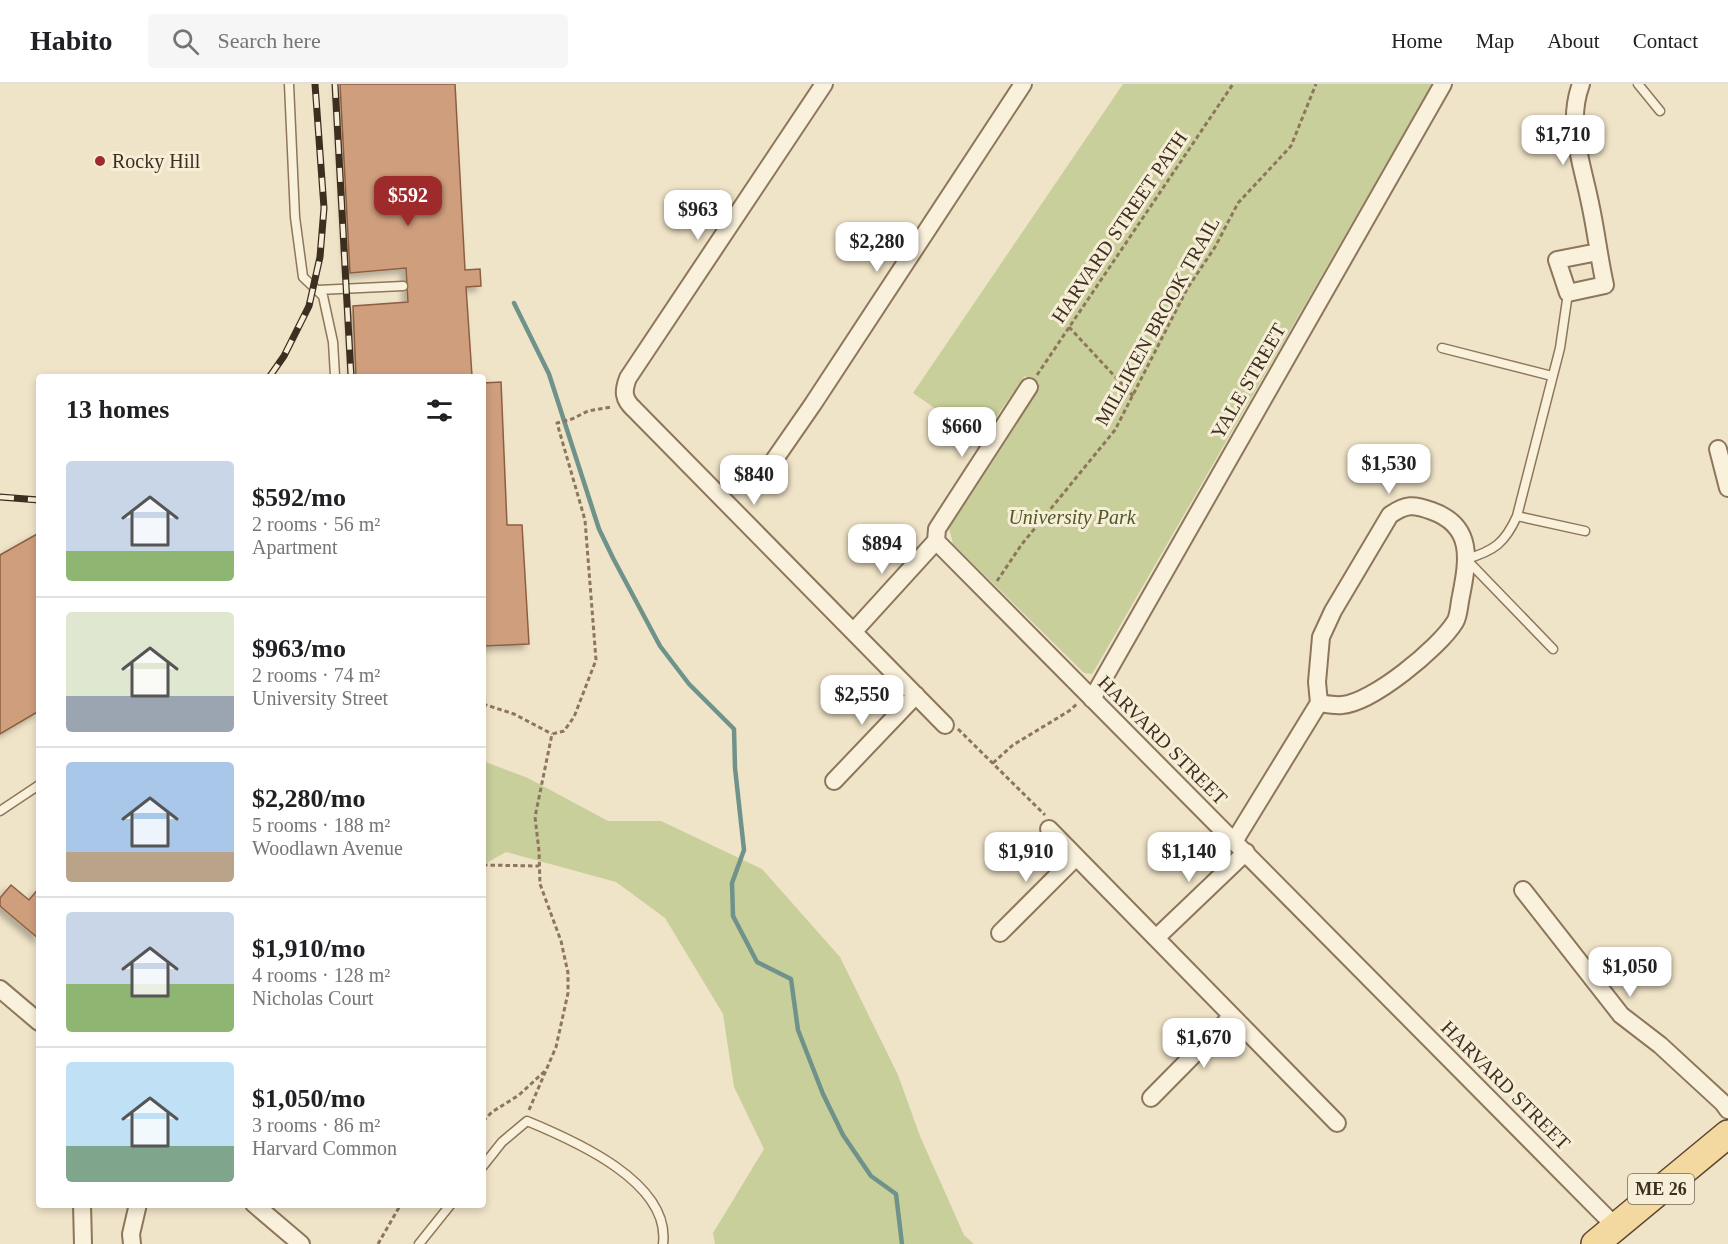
<!DOCTYPE html>
<meta charset="utf-8">
<style>
body{margin:0;font-family:"Times New Roman",serif;background:#f6f6f6;color:#202124;height:100vh;display:flex;flex-direction:column;font-size:22px;white-space:nowrap}
*{box-sizing:border-box;margin:0}
p{font-size:20px;color:#757577}
.icon{flex:none;width:33px;height:33px;fill:none;stroke:currentColor;stroke-width:2;stroke-linecap:round;stroke-linejoin:round}
.map{position:relative;flex:1;overflow:hidden}
.drawer{position:absolute;left:36px;top:290px;width:450px;height:834px;display:flex;flex-direction:column;background:#fff;border-radius:6px;box-shadow:0 3px 9px #0003}
.drawer>*{flex:none}
.price{position:absolute;translate:-50% -51px;padding:0 14px;border-radius:12px;background:#fff;color:#222;font-size:20px;line-height:39px;filter:drop-shadow(0 2px 3px #0008)}
.price::after{content:'';position:absolute;left:50%;top:36px;width:18px;height:14px;margin-left:-9px;background:inherit;clip-path:polygon(0 0,100% 0,50% 100%)}
.price.on{background:#9e2a2b;color:#fff}
ul{padding:0;list-style:none}
li{display:flex;align-items:center;gap:18px;height:150px;padding:0 30px}
li+li{border-top:2px solid #e0e0e0}
li span{display:grid;place-items:center;flex:none;width:168px;height:120px;border-radius:6px;color:#555}
li>.icon{margin-inline-start:auto}
span .icon{width:72px;height:72px;fill:#fffc;stroke-width:1}
li b{font-size:26px}
h2{display:flex;justify-content:space-between;align-items:center;height:72px;padding:0 30px;font-size:26px}
header{display:flex;align-items:center;gap:36px;box-sizing:border-box;height:84px;padding:0 30px;background:#fff;border-bottom:2px solid #e0e0e0}
header strong{font-size:28px}
nav{display:flex;gap:33px;margin-inline-start:auto;font-size:21px}
.search{width:420px;height:54px;background:#f6f6f6;display:flex;align-items:center;gap:15px;box-sizing:border-box;padding:0 21px;border-radius:6px;color:#757577;font-size:22px}
.map>svg:first-child{display:block}
.green{fill:#c9cf9b}
.lines{fill:none;stroke-linecap:round;stroke-linejoin:round}
.stream{stroke:#6f938a;stroke-width:4.5}
.building{fill:#cf9f7d;stroke:#8d5f41;stroke-width:1.5;filter:url(#shadow)}
.service-casing{stroke:#8d765c;stroke-width:11}
.minor-casing{stroke:#8d765c;stroke-width:20}
.primary-casing{stroke:#5b4430;stroke-width:30}
.path{stroke:#8d765c;stroke-width:3;stroke-dasharray:4.5 3;stroke-linecap:butt}
.service{stroke:#faf1dc;stroke-width:8}
.minor{stroke:#faf1dc;stroke-width:16}
.primary{stroke:#f3d9a0;stroke-width:27}
.rail-casing{stroke:#3d2e20;stroke-width:7}
.rail{stroke:#f7eed8;stroke-width:4.5;stroke-dasharray:14;stroke-linecap:butt}
.poi-dot{fill:#9e2a2b;stroke:#f7eed8;stroke-width:2}
.labels{text-anchor:middle;dominant-baseline:central;stroke-width:6;stroke-linejoin:round;paint-order:stroke}
.shield{fill:#f7eed8;stroke:#756857;stroke-width:1.5}
.shield-label{font-size:18px;font-weight:bold;fill:#3d2e20}
.poi-label{font-size:20px;fill:#3d2e20;stroke:#f7eed8;text-anchor:start}
.street-label{font-size:20px;fill:#3d2e20;stroke:#f7eed8}
.park-label{font-size:20px;font-style:italic;fill:#4d5a26;stroke:#f7eed8}
</style>
<header>
<strong>Habito</strong>
<div class="search"><svg class="icon" aria-label="search" viewBox="0 0 24 24"><circle cx="10" cy="10" r="6"/><path d="M15 15l6 6"/></svg>Search here</div>
<nav><a>Home</a><a>Map</a><a>About</a><a>Contact</a></nav>
</header>
<div class="map">
<svg width="1728" height="1160" viewBox="0 0 1728 1160">
<defs>
<filter id="shadow"><feDropShadow dx="-4.5" dy="4.5" stdDeviation="3" flood-color="#0004"/></filter>
</defs>
<rect width="100%" height="100%" fill="#f0e4c8"/>
<path class="green" d="M1123,0H1432L1094,587L1092,590L1084,589L953,460L949,444L1039,305L1025,292L980,356L913,309Z
M483,677L528,694L608,737H661L762,785L840,873L898,991L920,1052L964,1151L974,1160H715L713,1149L764,1065L734,1003L723,930L665,834L616,798L506,768L483,781Z"/>
<g class="lines">
<path class="stream" d="M514,219L549,290L599,445L613,474L660,562L689,600L734,645L735,684L744,766L732,799L733,832L757,878L791,895L798,946L823,1010L843,1051L871,1092L896,1110L902,1160"/>
</g>
<path class="building" d="M340,0H455L465,186L480,185L481,202L466,203L472,292H356L353,222L408,218L406,184L350,189Z
M501,298L507,441H522L529,560L483,562V299Z
M37,450L39,453V627L0,650V471Z
M11,801L29,816L39,804V855L0,822V814Z"/>
<g class="lines">
<g class="service-casing">
<path id="service" d="M289,0L295,133L303,193L323,212L333,258L335,292
M1638,0L1660,27
M318,206L403,202
M1442,264L1552,292
M1517,432L1585,447
M1553,565L1466,475C1494,467 1505,459 1517,432L1560,264L1568,209
M0,727L39,701
M483,1082L502,1058L527,1037C573,1056 671,1098 663,1160
M419,1160L451,1120"/>
</g>
<g class="minor-casing">
<path id="minor" d="M824,0L628,294C623,307 623,315 634,325L945,641
M1581,0C1566,41 1582,78 1590,119C1596,146 1599,174 1605,201L1568,209L1557,176L1598,168
M1029,303L937,445L936,457L1615,1142
M1718,365L1728,404
M759,398L813,320L1023,0
M854,547L936,457
M1092,615L1443,0
M834,697L916,611
M1049,745L1337,1039
M1235,756L1319,619L1317,598L1321,553L1333,527L1390,431C1406,420 1413,420 1432,427C1474,442 1468,476 1461,512C1459,520 1459,532 1455,538C1439,564 1372,619 1342,621C1335,622 1326,620 1319,619
M1523,806L1621,931L1660,961L1723,1019L1728,1026
M1000,849L1076,773
M1156,854L1246,768
M0,905L39,938
M1151,1014L1232,932
M82,1120L83,1160
M254,1120L301,1160
M132,1160L131,1150L138,1120"/>
</g>
<g class="primary-casing">
<path id="primary" d="M1595,1160L1728,1050"/>
</g>
<path class="path" d="M1069,243L1133,312
M1037,291L1233,0
M997,497L1022,460L1115,346L1187,205L1215,163L1238,119L1291,62L1316,0
M483,620L514,630L552,650
M958,645L1045,731
M993,679L1013,661L1069,627L1077,620
M483,781L539,782
M529,1026L556,963L568,909V889L561,857L540,800L539,767L535,733L552,650L564,647L574,633L596,576L585,436L557,339L572,335L588,327L612,323
M483,1037L492,1028L519,1011L546,986
M378,1160L401,1120"/>
<use href="#service" class="service"/>
<use href="#minor" class="minor"/>
<use href="#primary" class="primary"/>
<g class="rail-casing">
<path id="rail" d="M335,0L351,292
M270,292L284,272L309,222L320,173L324,124L315,0
M0,413L39,416"/>
</g>
<use href="#rail" class="rail"/>
</g>
<circle class="poi-dot" cx="100" cy="77" r="6"/>
<g class="labels">
<rect class="shield" x="1628" y="1090" width="66" height="30" rx="4.5"/>
<g class="shield-label">
<text x="1661" y="1105">ME 26</text>
</g>
<g class="poi-label">
<text x="112" y="77">Rocky Hill</text>
</g>
<g class="street-label">
<text transform="translate(1119 143) rotate(-56)">HARVARD STREET PATH</text>
<text transform="translate(1157 237) rotate(-61)">MILLIKEN BROOK TRAIL</text>
<text transform="translate(1248 297) rotate(-60)">YALE STREET</text>
<text transform="translate(1163 656) rotate(45)">HARVARD STREET</text>
<text transform="translate(1506 1001) rotate(45)">HARVARD STREET</text>
</g>
<g class="park-label">
<text x="1072" y="433">University Park</text>
</g>
</g>
</svg>
<b class="price" style="left:1563px;top:82px">$1,710</b>
<b class="price on" style="left:408px;top:143px">$592</b>
<b class="price" style="left:698px;top:157px">$963</b>
<b class="price" style="left:877px;top:189px">$2,280</b>
<b class="price" style="left:962px;top:374px">$660</b>
<b class="price" style="left:1389px;top:411px">$1,530</b>
<b class="price" style="left:754px;top:422px">$840</b>
<b class="price" style="left:882px;top:491px">$894</b>
<b class="price" style="left:862px;top:642px">$2,550</b>
<b class="price" style="left:1026px;top:799px">$1,910</b>
<b class="price" style="left:1189px;top:799px">$1,140</b>
<b class="price" style="left:1630px;top:914px">$1,050</b>
<b class="price" style="left:1204px;top:985px">$1,670</b>
<section class="drawer">
<h2>13 homes<svg class="icon" aria-label="filters" viewBox="0 0 24 24"><path d="M4 7h16M4 17h16"/><circle cx="9" cy="7" r="2"/><circle cx="15" cy="17" r="2"/></svg></h2>
<ul>
<li><span style="background:linear-gradient(#c9d6e8 75%,#8fb573 0)"><svg class="icon" aria-label="home" viewBox="0 0 24 24"><path d="M3 11l9-7 9 7M6 9v11h12V9"/></svg></span><div><b>$592/mo</b><p>2 rooms · 56 m²</p><p>Apartment</p></div></li>
<li><span style="background:linear-gradient(#dfe7d0 70%,#9aa5b1 0)"><svg class="icon" aria-label="home" viewBox="0 0 24 24"><path d="M3 11l9-7 9 7M6 9v11h12V9"/></svg></span><div><b>$963/mo</b><p>2 rooms · 74 m²</p><p>University Street</p></div></li>
<li><span style="background:linear-gradient(#a9c7e8 75%,#b9a48a 0)"><svg class="icon" aria-label="home" viewBox="0 0 24 24"><path d="M3 11l9-7 9 7M6 9v11h12V9"/></svg></span><div><b>$2,280/mo</b><p>5 rooms · 188 m²</p><p>Woodlawn Avenue</p></div></li>
<li><span style="background:linear-gradient(#c9d6e8 60%,#8fb573 0)"><svg class="icon" aria-label="home" viewBox="0 0 24 24"><path d="M3 11l9-7 9 7M6 9v11h12V9"/></svg></span><div><b>$1,910/mo</b><p>4 rooms · 128 m²</p><p>Nicholas Court</p></div></li>
<li><span style="background:linear-gradient(#bfe0f5 70%,#7fa58c 0)"><svg class="icon" aria-label="home" viewBox="0 0 24 24"><path d="M3 11l9-7 9 7M6 9v11h12V9"/></svg></span><div><b>$1,050/mo</b><p>3 rooms · 86 m²</p><p>Harvard Common</p></div></li>
</ul>
</section>
</div>
